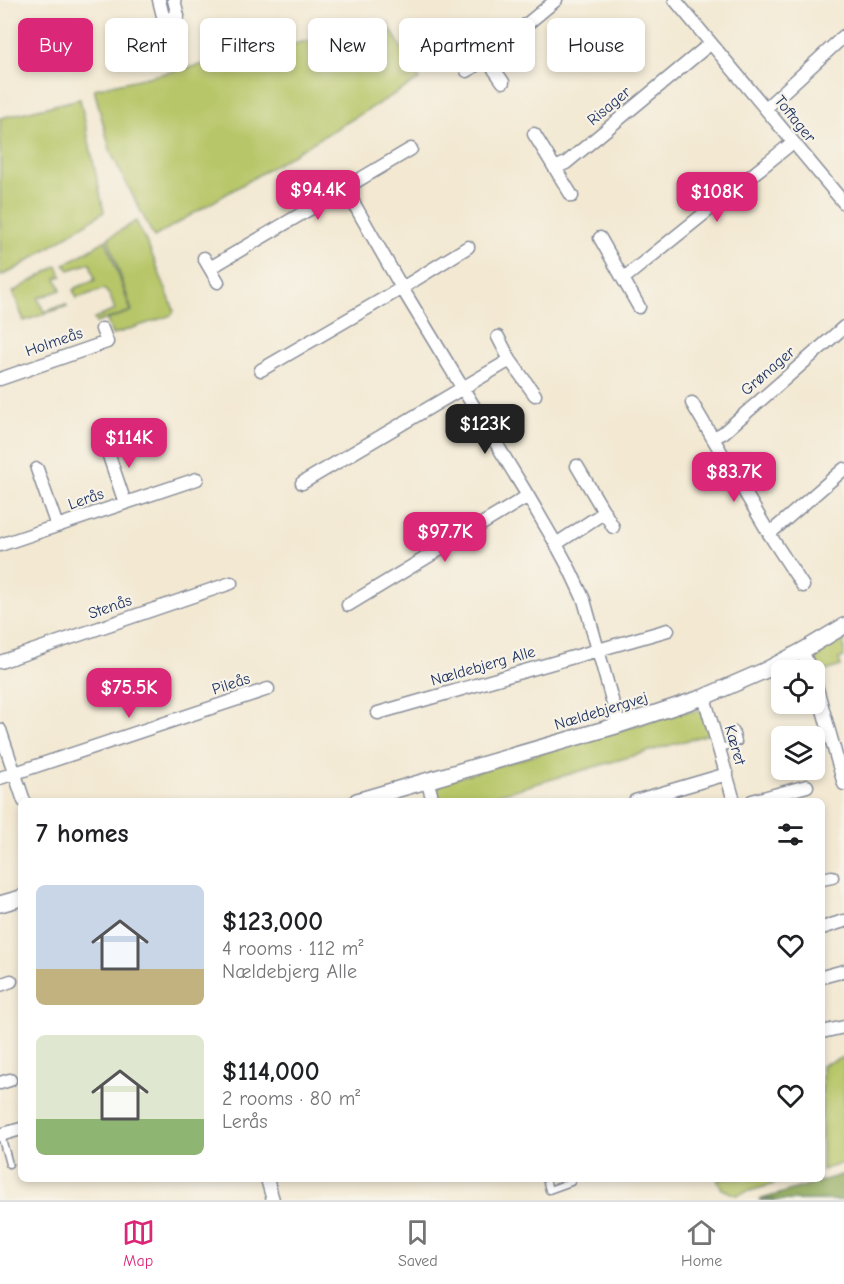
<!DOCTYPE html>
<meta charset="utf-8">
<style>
body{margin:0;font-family:"Comic Neue",sans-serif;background:#f2f2f2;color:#202124;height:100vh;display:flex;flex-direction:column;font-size:22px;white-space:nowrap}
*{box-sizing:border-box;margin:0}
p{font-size:20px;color:#757577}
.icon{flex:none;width:33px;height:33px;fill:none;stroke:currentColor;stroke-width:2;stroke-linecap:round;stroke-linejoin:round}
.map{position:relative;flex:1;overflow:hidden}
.panel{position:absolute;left:18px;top:798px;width:807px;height:384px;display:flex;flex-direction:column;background:#fff;border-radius:9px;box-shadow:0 3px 9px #0003}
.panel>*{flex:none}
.banner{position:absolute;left:18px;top:18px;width:808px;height:54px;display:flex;gap:12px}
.buttons{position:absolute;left:771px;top:660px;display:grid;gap:12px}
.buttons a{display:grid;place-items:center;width:54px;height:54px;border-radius:9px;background:#fff;box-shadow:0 3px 9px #0003;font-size:30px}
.price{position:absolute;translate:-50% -51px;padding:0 14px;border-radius:12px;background:#db2777;color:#fff;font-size:20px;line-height:39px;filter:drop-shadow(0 2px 3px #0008)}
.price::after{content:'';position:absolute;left:50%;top:36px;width:18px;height:14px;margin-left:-9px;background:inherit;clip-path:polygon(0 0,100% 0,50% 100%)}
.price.current{background:#222;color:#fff}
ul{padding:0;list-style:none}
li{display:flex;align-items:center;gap:18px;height:150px;padding:0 18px}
li span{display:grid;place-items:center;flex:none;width:168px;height:120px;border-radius:9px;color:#555}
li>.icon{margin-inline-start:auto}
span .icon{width:72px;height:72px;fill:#fffc;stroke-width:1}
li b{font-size:26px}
h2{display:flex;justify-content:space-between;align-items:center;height:72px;padding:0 18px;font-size:26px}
.pill{padding:0 21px;border-radius:9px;background:#fff;box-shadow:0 3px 9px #0003;font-size:21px;line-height:54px}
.pill.current{background:#db2777;color:#fff}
.dock{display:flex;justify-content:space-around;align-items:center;height:84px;border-top:2px solid #e0e0e0;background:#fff;font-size:16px;color:#757577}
.dock a{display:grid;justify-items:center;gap:3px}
.dock .current{color:#db2777}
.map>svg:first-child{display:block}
.green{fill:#b7c668;stroke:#697a63;stroke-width:1.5}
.forest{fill:#91ab5c;stroke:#566d5d;stroke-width:1.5}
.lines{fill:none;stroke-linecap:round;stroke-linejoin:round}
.service-casing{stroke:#878c98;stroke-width:9}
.minor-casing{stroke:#878c98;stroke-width:15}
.tertiary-casing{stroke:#878c98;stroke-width:18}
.service{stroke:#fff;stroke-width:6}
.minor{stroke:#fff;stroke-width:12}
.tertiary{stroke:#fff;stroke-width:15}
.labels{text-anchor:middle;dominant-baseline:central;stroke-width:4.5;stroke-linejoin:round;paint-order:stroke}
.street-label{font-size:16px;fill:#1b2f5e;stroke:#f7f3e8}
</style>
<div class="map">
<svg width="844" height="1200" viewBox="0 0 844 1200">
<rect width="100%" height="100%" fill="#f7f3e8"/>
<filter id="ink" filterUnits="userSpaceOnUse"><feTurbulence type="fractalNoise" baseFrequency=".0167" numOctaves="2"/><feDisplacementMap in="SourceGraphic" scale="12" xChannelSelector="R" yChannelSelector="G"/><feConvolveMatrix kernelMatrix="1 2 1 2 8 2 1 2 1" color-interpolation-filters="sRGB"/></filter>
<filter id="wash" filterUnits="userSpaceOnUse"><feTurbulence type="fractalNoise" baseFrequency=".008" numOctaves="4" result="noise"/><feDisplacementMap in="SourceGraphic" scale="24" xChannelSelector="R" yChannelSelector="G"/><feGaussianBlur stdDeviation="1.35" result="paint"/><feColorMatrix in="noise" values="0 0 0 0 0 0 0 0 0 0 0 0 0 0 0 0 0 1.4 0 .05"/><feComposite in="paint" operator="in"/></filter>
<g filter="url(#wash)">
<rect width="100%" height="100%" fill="#f3e9d3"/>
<path class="green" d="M387,23L420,79L154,237L111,153L94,89Z
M80,99L104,212L14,270L0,276V118Z
M136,221L151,252L174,310L172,315L112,335L107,320L132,311L108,238Z
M106,240L131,311L96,323L94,319L115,310L110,296L104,289L77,298L73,290L75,289V288L95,280L90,263L69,270L64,265Z
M57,266L62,276L56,278L61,290L38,298L44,312L66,304L67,306L24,321L13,292Z
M844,633V657L839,659L841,666L816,674L811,660L814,652Z
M702,711L709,734L476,801H440L436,792L442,782L682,712Z
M844,1057V1163L822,1170V1065Z
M717,1179H791L736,1195L722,1189Z"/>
<path class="forest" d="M844,1174V1200H759Z"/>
</g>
<g filter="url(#ink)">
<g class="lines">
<g class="service-casing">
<path id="service" d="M719,749L738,742L735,730
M1,1135L9,1164
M546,1179L549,1190L571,1182L570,1179"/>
</g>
<g class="minor-casing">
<path id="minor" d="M159,0L164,20L178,16L174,0
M675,0L844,203
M486,58L503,82
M467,71L486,58L556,0
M766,108L844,36
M534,134L572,196
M555,168L566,163L711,43
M345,188L402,288L528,496L556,544L570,570L584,600L619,725
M600,238L639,307
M204,258L218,282
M210,268L411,149
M623,279L792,143
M498,337L510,360L535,395
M261,370L402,288L468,247
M0,379L107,342L102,329
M692,403L773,540L803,586
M713,438L723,433L844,327
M105,444L125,503
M577,466L613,527
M37,469L57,526
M302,483L510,360
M769,534L844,469
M556,544L605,512
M0,545L197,479
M348,605L528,496
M802,651L811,670
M0,662L231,583
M814,678L844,784
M704,697L734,801
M378,713L668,630
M0,730L24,801
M0,778L268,689
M427,780L433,801
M635,801L727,774
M752,801L807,786
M822,879L832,877
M822,928L844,921
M822,977L844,971
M0,985L11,981
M822,1032L844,1027
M0,1083L10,1080
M0,1135L21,1129
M267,1179L273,1200"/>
</g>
<g class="tertiary-casing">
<path id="tertiary" d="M357,801L619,725L704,697L766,670L802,651L844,626
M0,904L21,898"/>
</g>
<use href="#service" class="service"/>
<use href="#minor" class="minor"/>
<use href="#tertiary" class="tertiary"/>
</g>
</g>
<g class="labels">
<g class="street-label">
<text transform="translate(609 106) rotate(-40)">Risager</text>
<text transform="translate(795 119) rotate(51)">Toftager</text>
<text transform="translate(54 342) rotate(-19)">Holmeås</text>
<text transform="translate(768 371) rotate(-41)">Grønager</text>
<text transform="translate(86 499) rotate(-19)">Lerås</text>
<text transform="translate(110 607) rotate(-19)">Stenås</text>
<text transform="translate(483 666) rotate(-16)">Nældebjerg Alle</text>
<text transform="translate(231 684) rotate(-18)">Pileås</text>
<text transform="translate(601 711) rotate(-17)">Nældebjergvej</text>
<text transform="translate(735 745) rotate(74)">Kæret</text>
</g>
</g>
</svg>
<div class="buttons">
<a><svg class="icon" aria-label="locate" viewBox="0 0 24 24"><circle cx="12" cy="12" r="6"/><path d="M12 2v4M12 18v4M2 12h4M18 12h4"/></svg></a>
<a><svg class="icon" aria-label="layers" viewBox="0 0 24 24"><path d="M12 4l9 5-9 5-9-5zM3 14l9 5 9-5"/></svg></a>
</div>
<b class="price" style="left:318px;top:221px">$94.4K</b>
<b class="price" style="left:717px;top:223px">$108K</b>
<b class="price current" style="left:485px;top:455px">$123K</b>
<b class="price" style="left:129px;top:469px">$114K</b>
<b class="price" style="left:734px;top:503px">$83.7K</b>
<b class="price" style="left:445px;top:563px">$97.7K</b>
<b class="price" style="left:129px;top:719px">$75.5K</b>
<div class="banner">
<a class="pill current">Buy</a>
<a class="pill">Rent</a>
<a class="pill">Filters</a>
<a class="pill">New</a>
<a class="pill">Apartment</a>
<a class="pill">House</a>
</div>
<section class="panel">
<h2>7 homes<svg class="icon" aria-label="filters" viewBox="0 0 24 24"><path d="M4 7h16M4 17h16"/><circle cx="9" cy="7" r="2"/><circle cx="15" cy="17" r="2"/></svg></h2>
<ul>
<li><span style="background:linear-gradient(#c9d6e8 70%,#c2b280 0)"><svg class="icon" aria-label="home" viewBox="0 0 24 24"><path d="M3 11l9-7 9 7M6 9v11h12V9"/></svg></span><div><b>$123,000</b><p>4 rooms · 112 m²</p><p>Nældebjerg Alle</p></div><svg class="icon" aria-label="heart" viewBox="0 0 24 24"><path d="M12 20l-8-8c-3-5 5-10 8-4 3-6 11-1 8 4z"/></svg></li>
<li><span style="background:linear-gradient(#dfe7d0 70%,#8fb573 0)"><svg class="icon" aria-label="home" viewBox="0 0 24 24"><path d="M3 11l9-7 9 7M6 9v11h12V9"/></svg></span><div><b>$114,000</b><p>2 rooms · 80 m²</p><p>Lerås</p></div><svg class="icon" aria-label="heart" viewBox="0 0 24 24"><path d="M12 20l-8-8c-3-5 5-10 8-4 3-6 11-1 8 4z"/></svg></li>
</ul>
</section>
</div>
<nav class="dock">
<a class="current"><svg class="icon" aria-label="map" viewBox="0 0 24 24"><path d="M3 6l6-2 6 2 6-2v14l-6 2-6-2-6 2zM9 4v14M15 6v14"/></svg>Map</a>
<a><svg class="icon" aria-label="saved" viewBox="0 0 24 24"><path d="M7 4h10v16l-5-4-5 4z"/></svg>Saved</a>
<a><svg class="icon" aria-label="home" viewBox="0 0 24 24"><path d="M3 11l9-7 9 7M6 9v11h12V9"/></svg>Home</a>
</nav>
